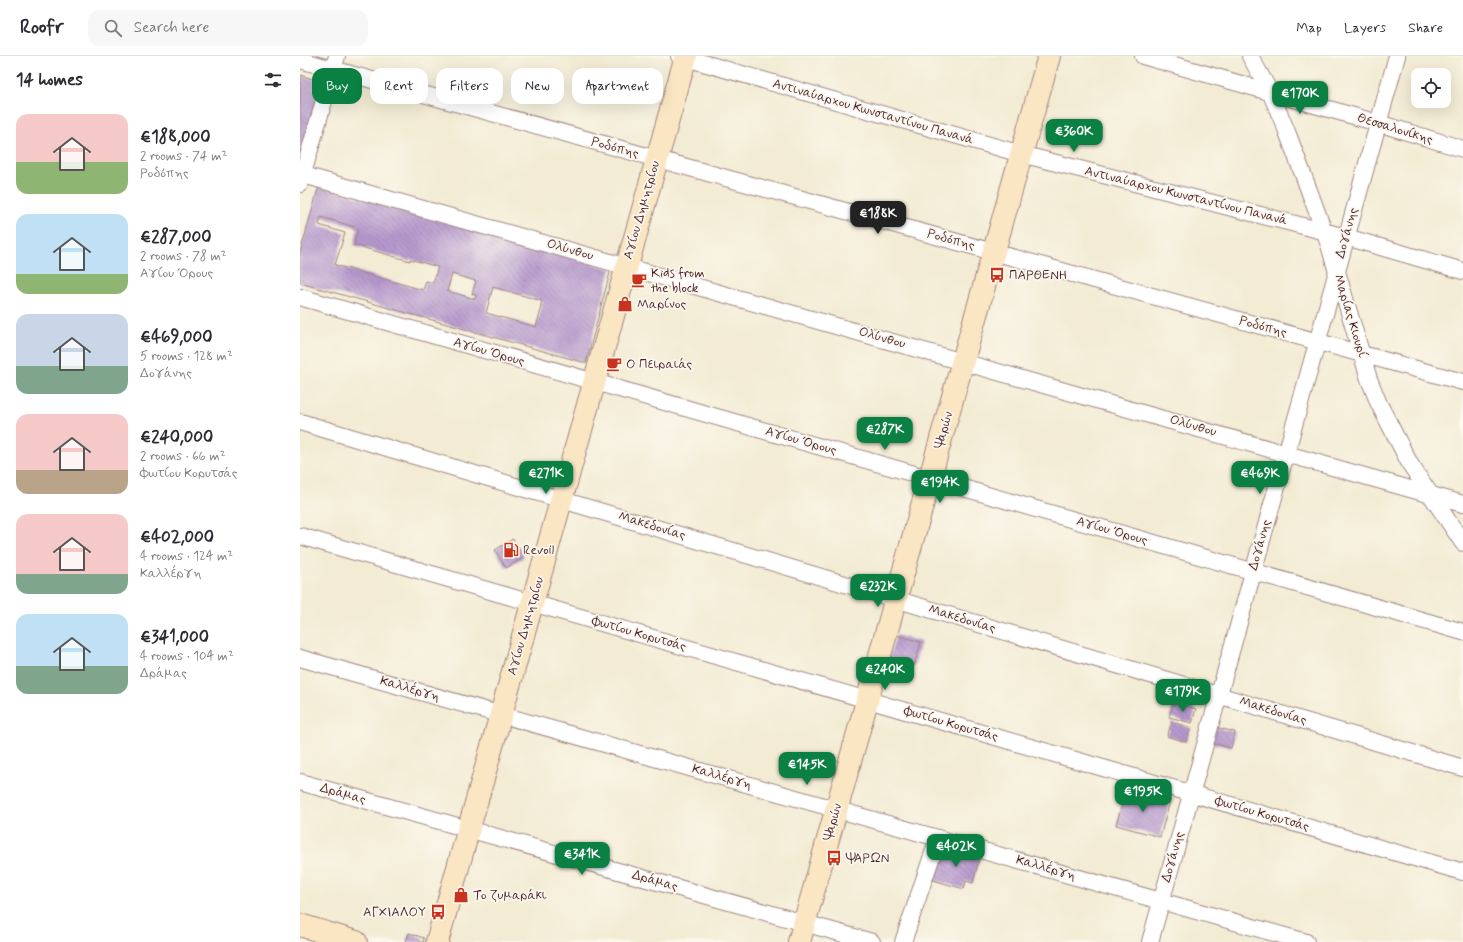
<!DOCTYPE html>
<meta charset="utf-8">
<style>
body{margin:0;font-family:Mynerve,sans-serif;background:#f7f7f7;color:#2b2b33;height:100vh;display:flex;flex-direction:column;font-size:15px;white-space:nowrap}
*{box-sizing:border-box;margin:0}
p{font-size:13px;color:#7c7c81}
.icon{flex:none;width:22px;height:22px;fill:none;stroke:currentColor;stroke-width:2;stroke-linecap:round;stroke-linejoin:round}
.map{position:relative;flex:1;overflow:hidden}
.panel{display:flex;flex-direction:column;background:#fff;width:300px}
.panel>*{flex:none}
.top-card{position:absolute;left:12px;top:12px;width:380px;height:36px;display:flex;gap:8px}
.tools{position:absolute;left:1111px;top:12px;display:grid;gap:8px}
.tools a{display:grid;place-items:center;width:40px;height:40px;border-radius:8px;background:#fff;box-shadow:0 4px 16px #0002;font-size:20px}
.price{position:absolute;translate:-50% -34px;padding:0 9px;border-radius:8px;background:#0b8043;color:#fff;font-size:13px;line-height:26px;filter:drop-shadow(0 1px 2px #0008)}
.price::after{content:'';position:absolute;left:50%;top:24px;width:12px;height:9px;margin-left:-6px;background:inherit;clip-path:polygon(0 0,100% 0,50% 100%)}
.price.active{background:#222;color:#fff}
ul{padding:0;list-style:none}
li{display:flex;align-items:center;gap:12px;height:100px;padding:0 16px}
li span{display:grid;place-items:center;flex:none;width:112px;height:80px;border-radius:12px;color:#555}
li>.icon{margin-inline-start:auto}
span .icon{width:48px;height:48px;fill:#fffc;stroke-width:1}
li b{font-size:17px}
h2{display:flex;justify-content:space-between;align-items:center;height:48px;padding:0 16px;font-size:17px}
.pill{padding:0 14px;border-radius:12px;background:#fff;box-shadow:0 4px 16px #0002;font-size:14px;line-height:36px}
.pill.active{background:#0b8043;color:#fff}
header{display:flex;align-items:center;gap:24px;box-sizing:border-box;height:56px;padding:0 20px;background:#fff;border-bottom:1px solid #e1e1e2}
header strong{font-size:19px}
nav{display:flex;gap:22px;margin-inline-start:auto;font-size:14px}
.search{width:280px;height:36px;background:#f7f7f7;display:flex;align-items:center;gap:10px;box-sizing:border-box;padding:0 14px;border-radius:12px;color:#7c7c81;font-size:15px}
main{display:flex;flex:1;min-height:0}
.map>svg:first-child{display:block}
.building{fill:url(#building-back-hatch);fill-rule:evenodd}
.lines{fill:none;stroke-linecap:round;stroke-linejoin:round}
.street-casing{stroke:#9e857f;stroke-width:18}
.secondary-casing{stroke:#9e857f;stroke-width:24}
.street{stroke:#fff;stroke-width:16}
.secondary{stroke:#fbe6c4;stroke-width:22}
.labels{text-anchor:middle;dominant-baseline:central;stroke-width:3.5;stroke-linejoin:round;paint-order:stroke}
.street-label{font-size:13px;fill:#4a1f2b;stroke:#fbf7ec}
.poi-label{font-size:13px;fill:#4a1f2b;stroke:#fbf7ec;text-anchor:start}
</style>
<header>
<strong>Roofr</strong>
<div class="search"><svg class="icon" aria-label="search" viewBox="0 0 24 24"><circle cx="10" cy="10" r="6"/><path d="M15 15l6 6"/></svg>Search here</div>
<nav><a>Map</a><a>Layers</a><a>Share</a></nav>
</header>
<main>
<section class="panel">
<h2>14 homes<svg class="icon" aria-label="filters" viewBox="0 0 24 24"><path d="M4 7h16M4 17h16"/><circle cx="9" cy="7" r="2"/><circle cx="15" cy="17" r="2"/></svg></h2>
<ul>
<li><span style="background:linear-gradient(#f6c9c9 60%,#8fb573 0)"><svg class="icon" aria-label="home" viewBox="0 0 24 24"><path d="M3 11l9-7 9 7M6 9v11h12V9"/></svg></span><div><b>€188,000</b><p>2 rooms · 74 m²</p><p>Ροδόπης</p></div></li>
<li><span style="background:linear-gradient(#bfe0f5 75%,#8fb573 0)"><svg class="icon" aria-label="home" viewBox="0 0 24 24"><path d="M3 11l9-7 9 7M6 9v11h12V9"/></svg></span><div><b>€287,000</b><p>2 rooms · 78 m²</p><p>Αγίου Όρους</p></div></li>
<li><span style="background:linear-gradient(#c9d6e8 65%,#7fa58c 0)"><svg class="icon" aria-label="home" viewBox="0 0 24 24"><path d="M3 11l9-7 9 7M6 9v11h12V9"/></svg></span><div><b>€469,000</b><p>5 rooms · 128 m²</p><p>Δογάνης</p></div></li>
<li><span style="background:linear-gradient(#f6c9c9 70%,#b9a48a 0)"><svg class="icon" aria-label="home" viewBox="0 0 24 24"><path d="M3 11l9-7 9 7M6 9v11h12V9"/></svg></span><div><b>€240,000</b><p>2 rooms · 66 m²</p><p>Φωτίου Κορυτσάς</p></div></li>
<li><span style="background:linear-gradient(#f6c9c9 75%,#7fa58c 0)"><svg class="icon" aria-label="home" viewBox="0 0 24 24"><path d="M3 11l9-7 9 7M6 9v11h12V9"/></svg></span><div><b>€402,000</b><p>4 rooms · 124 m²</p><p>Καλλέργη</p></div></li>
<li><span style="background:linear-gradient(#bfe0f5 65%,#7fa58c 0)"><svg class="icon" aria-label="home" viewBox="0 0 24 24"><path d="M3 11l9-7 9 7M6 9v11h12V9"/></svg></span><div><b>€341,000</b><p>4 rooms · 104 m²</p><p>Δράμας</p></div></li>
</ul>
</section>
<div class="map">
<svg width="1163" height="886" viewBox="0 0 1163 886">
<defs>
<pattern id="building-back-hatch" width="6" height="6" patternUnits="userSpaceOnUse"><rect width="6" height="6" fill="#b698ce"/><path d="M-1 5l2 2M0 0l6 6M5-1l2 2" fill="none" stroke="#967ba7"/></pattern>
</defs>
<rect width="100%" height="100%" fill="#fbf7ec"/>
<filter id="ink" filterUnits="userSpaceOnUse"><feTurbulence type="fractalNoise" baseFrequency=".025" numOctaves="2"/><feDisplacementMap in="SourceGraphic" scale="8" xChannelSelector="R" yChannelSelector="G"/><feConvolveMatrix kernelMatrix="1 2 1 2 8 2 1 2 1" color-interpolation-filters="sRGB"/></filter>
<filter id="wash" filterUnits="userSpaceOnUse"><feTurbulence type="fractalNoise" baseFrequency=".012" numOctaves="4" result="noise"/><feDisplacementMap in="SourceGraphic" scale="16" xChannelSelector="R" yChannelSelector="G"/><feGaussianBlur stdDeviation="0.9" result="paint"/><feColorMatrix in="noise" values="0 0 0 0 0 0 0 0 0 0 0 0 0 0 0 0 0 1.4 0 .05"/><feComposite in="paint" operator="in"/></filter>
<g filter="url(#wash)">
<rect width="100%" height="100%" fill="#f3ebd3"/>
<g id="blocks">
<path class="building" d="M0,19L25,27L0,112Z
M19,130L311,213L286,307L0,227V197ZM21,161L58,172L54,189L110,205V203L138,211L133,227L126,225L123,234L35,209L45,177L19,169ZM152,218L176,225L172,238L176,239L175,243L147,235ZM193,231L242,245L240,251H242L236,271L186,257Z
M213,483L224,501L206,512L195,494Z
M596,579L621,586L614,610L589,602Z
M874,646L896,653L892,667L869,661Z
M872,666L891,672L886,686L867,680Z
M911,670L935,676L931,692L908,686Z
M827,732L870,745L860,781L816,769Z
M643,790L680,800L673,827L666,825L664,833L633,824Z
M109,877L124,882L123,886H106Z"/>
</g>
</g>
<g filter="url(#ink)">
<use href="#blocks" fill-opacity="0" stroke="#9e857f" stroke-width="1"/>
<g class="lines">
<g class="street-casing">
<path id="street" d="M379,0L721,98L1046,181L1163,215
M843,0L1078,67L1163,93
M950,0L970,36L986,73L1007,129L1029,189L1069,323L1079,348L1110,408L1163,487
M0,4L1163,326
M0,118L1163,448
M0,128L37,0
M0,241L1163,576
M0,366L1163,712
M0,480L1163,816
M0,602L1006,886
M0,726L572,886
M603,886L638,782
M850,886L1097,0"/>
</g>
<g class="secondary-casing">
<path id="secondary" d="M0,869L56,886
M137,886L386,0
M499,886L749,0"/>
</g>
<use href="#street" class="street"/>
<use href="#secondary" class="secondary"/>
</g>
</g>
<defs>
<g id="bus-bare" transform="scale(1.2)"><path d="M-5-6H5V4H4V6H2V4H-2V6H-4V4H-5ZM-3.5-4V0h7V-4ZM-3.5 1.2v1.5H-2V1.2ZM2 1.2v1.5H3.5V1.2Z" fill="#c8321e" stroke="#fbf7ec" stroke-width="2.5" paint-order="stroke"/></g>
<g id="cafe-bare" transform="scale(1.2)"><path d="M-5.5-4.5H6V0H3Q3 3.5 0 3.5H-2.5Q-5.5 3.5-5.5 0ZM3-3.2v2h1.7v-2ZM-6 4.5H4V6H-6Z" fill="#c8321e" stroke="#fbf7ec" stroke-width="2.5" paint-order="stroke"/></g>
<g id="shop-bare" transform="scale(1.2)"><path d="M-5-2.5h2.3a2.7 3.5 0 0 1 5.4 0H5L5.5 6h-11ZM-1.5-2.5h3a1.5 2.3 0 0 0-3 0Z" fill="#c8321e" stroke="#fbf7ec" stroke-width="2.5" paint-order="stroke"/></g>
<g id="fuel-bare" transform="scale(1.2)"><path d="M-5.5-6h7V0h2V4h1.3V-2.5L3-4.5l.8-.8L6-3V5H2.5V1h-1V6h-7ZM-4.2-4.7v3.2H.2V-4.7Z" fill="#c8321e" stroke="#fbf7ec" stroke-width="2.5" paint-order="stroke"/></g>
</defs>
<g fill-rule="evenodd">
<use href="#bus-bare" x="697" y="219"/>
<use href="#cafe-bare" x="339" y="224"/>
<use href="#shop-bare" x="325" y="248"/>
<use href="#cafe-bare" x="314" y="308"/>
<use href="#fuel-bare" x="211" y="494"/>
<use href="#bus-bare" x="534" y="802"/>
<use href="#shop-bare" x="161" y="839"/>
<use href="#bus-bare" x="138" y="856"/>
</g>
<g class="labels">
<g class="street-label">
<text transform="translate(573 56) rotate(16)">Αντιναύαρχου Κωνσταντίνου Πανανά</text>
<text transform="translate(1095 73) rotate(17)">Θεσσαλονίκης</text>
<text transform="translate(315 92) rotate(15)">Ροδόπης</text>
<text transform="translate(886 140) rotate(14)">Αντιναύαρχου Κωνσταντίνου Πανανά</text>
<text transform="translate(342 154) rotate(-74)">Αγίου Δημητρίου</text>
<text transform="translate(1047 177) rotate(-74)">Δογάνης</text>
<text transform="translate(651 184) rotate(15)">Ροδόπης</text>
<text transform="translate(270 194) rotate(16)">Ολύνθου</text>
<text transform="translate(1050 260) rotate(73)">Μαρίας Κιουρί</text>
<text transform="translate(963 271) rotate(15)">Ροδόπης</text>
<text transform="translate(582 282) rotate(16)">Ολύνθου</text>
<text transform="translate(189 296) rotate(16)">Αγίου Όρους</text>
<text transform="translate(893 370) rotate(16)">Ολύνθου</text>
<text transform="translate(644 374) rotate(-74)">Ψαρών</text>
<text transform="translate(501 385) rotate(16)">Αγίου Όρους</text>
<text transform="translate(352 470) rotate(17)">Μακεδονίας</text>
<text transform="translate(812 475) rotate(16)">Αγίου Όρους</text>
<text transform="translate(960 489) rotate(-74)">Δογάνης</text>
<text transform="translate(662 563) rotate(17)">Μακεδονίας</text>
<text transform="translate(226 570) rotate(-74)">Αγίου Δημητρίου</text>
<text transform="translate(339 578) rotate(16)">Φωτίου Κορυτσάς</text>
<text transform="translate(110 633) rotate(16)">Καλλέργη</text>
<text transform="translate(973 655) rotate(17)">Μακεδονίας</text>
<text transform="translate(651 668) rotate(16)">Φωτίου Κορυτσάς</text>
<text transform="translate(422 721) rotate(16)">Καλλέργη</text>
<text transform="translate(43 738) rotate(16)">Δράμας</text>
<text transform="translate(962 758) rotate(16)">Φωτίου Κορυτσάς</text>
<text transform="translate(533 766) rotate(-74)">Ψαρών</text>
<text transform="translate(873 801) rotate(-74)">Δογάνης</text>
<text transform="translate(746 812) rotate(16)">Καλλέργη</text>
<text transform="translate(355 825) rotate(16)">Δράμας</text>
</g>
<g class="poi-label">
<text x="351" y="217">Kids from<tspan x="351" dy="15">the block</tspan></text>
<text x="709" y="219">ΠΑΡΘΕΝΗ</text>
<text x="337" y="248">Μαρίνος</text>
<text x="326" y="308">Ο Πειραιάς</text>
<text x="223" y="494">Revoil</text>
<text x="546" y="802">ΨΑΡΩΝ</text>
<text x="173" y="839">Το ζυμαράκι</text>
<text x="126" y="856" text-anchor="end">ΑΓΧΙΑΛΟΥ</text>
</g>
</g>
</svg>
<div class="tools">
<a><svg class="icon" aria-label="locate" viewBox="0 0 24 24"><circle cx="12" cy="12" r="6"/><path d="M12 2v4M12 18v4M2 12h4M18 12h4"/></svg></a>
</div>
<b class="price" style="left:1000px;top:59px">€170K</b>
<b class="price" style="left:774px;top:97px">€360K</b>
<b class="price active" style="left:578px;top:179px">€188K</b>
<b class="price" style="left:585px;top:395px">€287K</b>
<b class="price" style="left:246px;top:439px">€271K</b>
<b class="price" style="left:960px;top:439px">€469K</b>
<b class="price" style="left:640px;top:448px">€194K</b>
<b class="price" style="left:578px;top:552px">€232K</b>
<b class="price" style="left:585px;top:635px">€240K</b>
<b class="price" style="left:883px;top:657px">€179K</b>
<b class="price" style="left:507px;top:730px">€145K</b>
<b class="price" style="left:843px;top:757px">€195K</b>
<b class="price" style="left:656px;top:812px">€402K</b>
<b class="price" style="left:282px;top:820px">€341K</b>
<div class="top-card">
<a class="pill active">Buy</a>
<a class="pill">Rent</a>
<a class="pill">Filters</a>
<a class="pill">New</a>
<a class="pill">Apartment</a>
</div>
</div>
</main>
